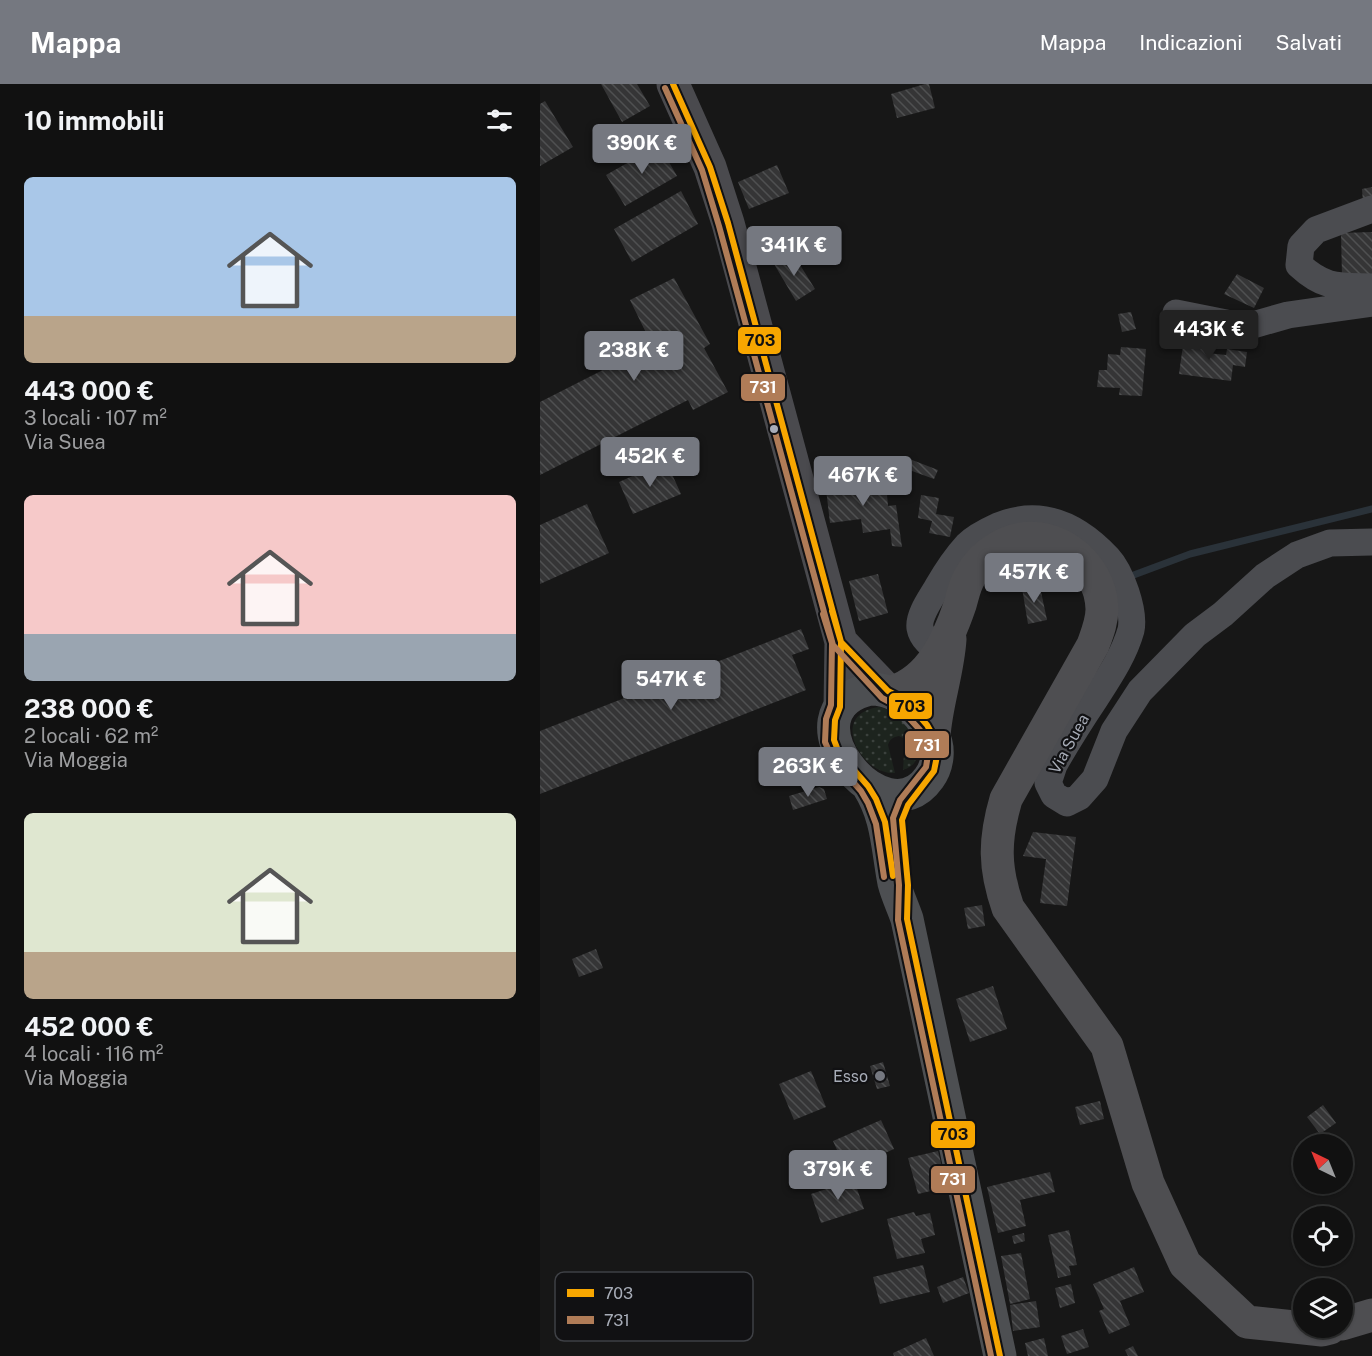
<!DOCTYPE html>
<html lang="it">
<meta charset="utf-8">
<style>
body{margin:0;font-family:"Public Sans",sans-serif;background:#1e1f1f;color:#f1f3f6;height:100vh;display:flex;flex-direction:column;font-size:22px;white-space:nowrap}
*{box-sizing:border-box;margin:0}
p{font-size:20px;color:#9c9d9f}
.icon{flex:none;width:33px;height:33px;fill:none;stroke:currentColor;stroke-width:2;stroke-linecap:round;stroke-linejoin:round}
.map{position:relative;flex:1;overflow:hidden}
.details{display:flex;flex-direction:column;background:#111;width:540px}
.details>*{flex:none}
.needle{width:39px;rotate:317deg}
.tools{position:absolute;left:753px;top:1050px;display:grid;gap:12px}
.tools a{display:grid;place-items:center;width:60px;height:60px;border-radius:50%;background:#111;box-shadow:0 2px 4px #0004,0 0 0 2px #303131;font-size:30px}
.price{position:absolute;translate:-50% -51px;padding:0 14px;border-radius:6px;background:#757880;color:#fff;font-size:20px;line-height:39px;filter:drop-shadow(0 2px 3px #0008)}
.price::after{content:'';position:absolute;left:50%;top:36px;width:18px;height:14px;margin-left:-9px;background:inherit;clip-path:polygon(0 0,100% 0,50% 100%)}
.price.on{background:#222;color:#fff}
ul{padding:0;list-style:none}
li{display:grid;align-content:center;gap:12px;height:318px;padding:0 24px}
li span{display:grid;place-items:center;height:186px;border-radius:9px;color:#555}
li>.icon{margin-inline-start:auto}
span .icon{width:108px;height:108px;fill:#fffc;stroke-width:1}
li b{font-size:26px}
h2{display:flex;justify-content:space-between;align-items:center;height:72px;padding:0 24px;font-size:26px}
header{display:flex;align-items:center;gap:36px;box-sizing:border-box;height:84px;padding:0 30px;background:#757880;color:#fff}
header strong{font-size:28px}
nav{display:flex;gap:33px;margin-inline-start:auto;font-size:21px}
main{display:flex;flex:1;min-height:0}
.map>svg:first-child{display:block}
.grass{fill:url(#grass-dots)}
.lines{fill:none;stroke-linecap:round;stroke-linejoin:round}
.stream{stroke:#2a3239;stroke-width:7}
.building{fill:url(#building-back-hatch)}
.minor{stroke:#4b4c50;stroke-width:27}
.secondary{stroke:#4a4a4e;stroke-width:33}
.primary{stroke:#4d4f52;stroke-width:33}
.motorway{stroke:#4e4e51;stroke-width:33}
.bus-1-casing{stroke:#111113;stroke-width:10}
.bus-2-casing{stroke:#111113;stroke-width:10}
.bus-1{stroke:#f7a600;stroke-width:6}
.bus-2{stroke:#b07c57;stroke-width:6}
.bus-dot{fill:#a8adb8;stroke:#111113;stroke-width:2}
.poi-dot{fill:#757880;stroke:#111113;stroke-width:2}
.labels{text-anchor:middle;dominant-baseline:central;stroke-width:4.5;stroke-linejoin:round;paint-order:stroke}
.street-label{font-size:16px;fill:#a8adb8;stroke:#111113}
.poi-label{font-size:16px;fill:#a8adb8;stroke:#111113;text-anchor:end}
.key{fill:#111113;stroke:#3e4045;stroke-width:1.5}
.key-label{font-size:16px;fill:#a8adb8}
.line-badge{stroke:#111113;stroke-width:2}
.badge-label{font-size:16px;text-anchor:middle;font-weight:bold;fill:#fff}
.pale-badge-label{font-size:16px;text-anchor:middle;font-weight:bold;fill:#111}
</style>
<header>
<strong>Mappa</strong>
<nav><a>Mappa</a><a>Indicazioni</a><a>Salvati</a></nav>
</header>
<main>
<section class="details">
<h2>10 immobili<svg class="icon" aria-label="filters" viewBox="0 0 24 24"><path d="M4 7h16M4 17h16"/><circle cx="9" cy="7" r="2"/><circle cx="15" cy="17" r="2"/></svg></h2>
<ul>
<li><span style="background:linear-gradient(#a9c7e8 75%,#b9a48a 0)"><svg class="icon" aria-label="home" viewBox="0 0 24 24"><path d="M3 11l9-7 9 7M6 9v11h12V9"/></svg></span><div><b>443 000 €</b><p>3 locali · 107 m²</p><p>Via Suea</p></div></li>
<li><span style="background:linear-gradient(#f6c9c9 75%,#9aa5b1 0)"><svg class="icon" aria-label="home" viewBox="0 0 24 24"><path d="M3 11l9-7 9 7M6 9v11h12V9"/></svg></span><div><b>238 000 €</b><p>2 locali · 62 m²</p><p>Via Moggia</p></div></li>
<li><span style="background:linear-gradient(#dfe7d0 75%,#b9a48a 0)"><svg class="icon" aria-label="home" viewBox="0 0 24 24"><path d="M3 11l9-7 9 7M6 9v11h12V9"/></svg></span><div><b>452 000 €</b><p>4 locali · 116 m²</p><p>Via Moggia</p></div></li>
</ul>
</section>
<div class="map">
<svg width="832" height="1272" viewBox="0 0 832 1272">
<defs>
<pattern id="grass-dots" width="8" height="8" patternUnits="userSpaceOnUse" patternTransform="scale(1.5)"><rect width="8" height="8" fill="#1d241e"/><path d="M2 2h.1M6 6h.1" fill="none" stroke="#3b413d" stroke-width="1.8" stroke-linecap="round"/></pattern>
<pattern id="building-back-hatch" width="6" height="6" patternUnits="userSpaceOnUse" patternTransform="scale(1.5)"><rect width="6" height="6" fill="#353536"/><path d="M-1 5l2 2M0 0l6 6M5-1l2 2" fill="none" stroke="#4f5051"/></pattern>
</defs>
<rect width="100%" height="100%" fill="#171717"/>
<path class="grass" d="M339,623C364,627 398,675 363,686L365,655L359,652C353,653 350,655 348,661L355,689C322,692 287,630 339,623Z"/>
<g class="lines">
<path class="stream" d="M591,492L650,470L832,425"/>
</g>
<path class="building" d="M61,0H97L110,22L82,38Z
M385,0H389L395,24L357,34L351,10Z
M5,17L33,63L0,82V20Z
M119,61L137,92L85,122L66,91Z
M237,81L249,109L209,125L198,98Z
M832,103V118L823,119L822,105Z
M141,107L158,140L92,178L74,145Z
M832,148V191L802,192L801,149Z
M252,168L275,205L256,217L234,180Z
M697,190L724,204L714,224L684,210Z
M134,194L170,260L164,264L188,308L153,326L148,316L0,391V318L112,261L90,216Z
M591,228L596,245L582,248L578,230Z
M644,254L668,258L667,269L686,271L687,265L707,268L705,283L693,281L691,297L639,290Z
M581,263L606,265L602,312L579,311L580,304L557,303L559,286H567L568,270L580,271Z
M367,374L398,386L394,395L361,383Z
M126,377L141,410L93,430L79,398Z
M302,386L305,404L346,399L348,422L356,421L362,463L352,462L350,445L323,449L321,435L290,439L286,405L291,404L290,387Z
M381,411L399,414L396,430L414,433L410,453L389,449L392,437L378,434Z
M47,420L69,469L0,500V441Z
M338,490L348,529L319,537L309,497Z
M499,498L507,536L488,540L482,504Z
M261,545L269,565L252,571L266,606L0,710V647Z
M279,703L284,705L287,715L253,726L249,712Z
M493,748L536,753L527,822L500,819L506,775L483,772Z
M442,821L445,842L428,845L424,824Z
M56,865L63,884L39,893L32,875Z
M453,902L467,945L430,958L416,915Z
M343,978L350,1002L337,1005L330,982Z
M271,987L286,1023L254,1036L239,1000Z
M560,1017L564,1035L540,1041L535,1023Z
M783,1021L796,1039L780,1050L767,1033Z
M341,1036L354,1065L306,1086L293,1057Z
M398,1067L407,1103L378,1110L368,1074Z
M510,1088L515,1108L480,1116L486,1142L458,1149L447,1103Z
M314,1096L324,1125L281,1139L271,1110Z
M374,1128L376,1132L390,1129L395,1151L381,1155L385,1169L357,1175L347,1135Z
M529,1146L537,1181L529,1182L531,1191L518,1194L508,1151Z
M484,1149L485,1157L474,1160L472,1152Z
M481,1169L490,1215L470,1220L461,1172Z
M383,1181L390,1208L340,1220L333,1193Z
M594,1183L604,1208L580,1217L590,1241L569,1250L559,1227L564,1225L553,1200Z
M423,1193L429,1209L403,1219L397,1203Z
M531,1200L535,1219L520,1224L515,1204Z
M496,1217L500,1243L473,1247L470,1221Z
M543,1245L549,1263L527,1270L521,1252Z
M386,1254L394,1272H354L353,1269Z
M504,1254L508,1272H488L485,1259Z
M593,1262L598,1272H588L585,1266Z"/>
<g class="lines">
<path class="minor" d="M832,125L776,146L761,162L759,181C785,205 799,202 832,203
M636,229L706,243L748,231L832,219
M400,568C392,562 382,555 380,544C378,531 392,513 398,502C406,488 416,473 427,461C435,453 447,447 458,442C502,424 537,441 568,474C581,488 595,527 591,546C584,571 569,593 555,615C541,636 527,658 514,681L508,699L514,711L527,719L539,713L555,695L574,647L600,607L655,551L683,530L725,492L757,471L790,459L832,458"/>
<path class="secondary" d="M133,0L170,83L188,139L301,558L300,623
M301,558L348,607"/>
<path class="primary" d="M330,605C353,605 365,616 379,632C384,638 390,644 393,651C400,664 398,682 389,694C344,758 238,627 330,605Z
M328,702C348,734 347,763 354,799C357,811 363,823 367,835L460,1272"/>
<path class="motorway" d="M352,608C391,596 408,556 420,521C423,511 425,499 431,491C438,478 451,467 465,460C510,439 561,478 562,525C562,538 557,550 553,561L466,715C454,756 454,784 468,824L567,962L608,1099L645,1180L707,1238L782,1246L790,1244
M394,652C396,620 408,588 410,555
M802,1240L832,1231"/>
<g class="bus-1-casing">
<path id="bus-1" d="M133,0L170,83L188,139L301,558L348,607L365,616L387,641L396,657L397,672L394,687L368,721L362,736L368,801L367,835L460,1272
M292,527L301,558L300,623L295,636L294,656L299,669L328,702L336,715L345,738L353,792"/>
</g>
<g class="bus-2-casing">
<path id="bus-2" d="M125,4L162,86L179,142L293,561L342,614L359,623L380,646L387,660L388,671L386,683L360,716L353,734L359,801L358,836L451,1272
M283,530L292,559L291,621L286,635L285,658L292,674L321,707L328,719L336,740L344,793"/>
</g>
<use href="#bus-1" class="bus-1"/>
<use href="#bus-2" class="bus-2"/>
</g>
<circle class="bus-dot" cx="234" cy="345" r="5"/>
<circle class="poi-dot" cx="340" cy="992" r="6"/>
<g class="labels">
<g class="street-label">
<text transform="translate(529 660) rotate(-61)">Via Suea</text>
</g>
<g class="poi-label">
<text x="328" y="992">Esso</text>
</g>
</g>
<rect x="15" y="1188" width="198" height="69" rx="9" class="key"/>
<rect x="27" y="1205" width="27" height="8" fill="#f7a600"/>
<rect x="27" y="1232" width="27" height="8" fill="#b07c57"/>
<g class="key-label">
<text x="64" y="1215">703</text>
<text x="64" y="1242">731</text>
</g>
<g class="line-badge">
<rect x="197" y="242" width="45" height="29" rx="6" fill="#f7a600"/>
<rect x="200" y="289" width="46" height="29" rx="6" fill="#b07c57"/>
<rect x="348" y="608" width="45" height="28" rx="6" fill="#f7a600"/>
<rect x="364" y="646" width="46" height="29" rx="6" fill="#b07c57"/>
<rect x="390" y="1036" width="46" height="29" rx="6" fill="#f7a600"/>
<rect x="390" y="1081" width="46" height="29" rx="6" fill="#b07c57"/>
</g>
<g class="badge-label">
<text x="223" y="309">731</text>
<text x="387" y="667">731</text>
<text x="413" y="1101">731</text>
</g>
<g class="pale-badge-label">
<text x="220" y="262">703</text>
<text x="370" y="628">703</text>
<text x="413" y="1056">703</text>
</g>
</svg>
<div class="tools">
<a><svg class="needle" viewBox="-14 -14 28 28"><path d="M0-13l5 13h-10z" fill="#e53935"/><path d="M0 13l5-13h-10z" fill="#9c9d9f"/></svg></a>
<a><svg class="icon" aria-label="locate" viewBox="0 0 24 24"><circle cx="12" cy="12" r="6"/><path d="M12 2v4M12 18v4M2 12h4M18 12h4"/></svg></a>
<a><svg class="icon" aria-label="layers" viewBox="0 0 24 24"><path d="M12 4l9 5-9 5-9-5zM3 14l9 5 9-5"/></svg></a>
</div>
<b class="price" style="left:102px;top:91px">390K €</b>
<b class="price" style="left:254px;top:193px">341K €</b>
<b class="price on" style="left:669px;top:277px">443K €</b>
<b class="price" style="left:94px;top:298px">238K €</b>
<b class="price" style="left:110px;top:404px">452K €</b>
<b class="price" style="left:323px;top:423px">467K €</b>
<b class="price" style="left:494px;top:520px">457K €</b>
<b class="price" style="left:131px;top:627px">547K €</b>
<b class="price" style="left:268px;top:714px">263K €</b>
<b class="price" style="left:298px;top:1117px">379K €</b>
</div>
</main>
